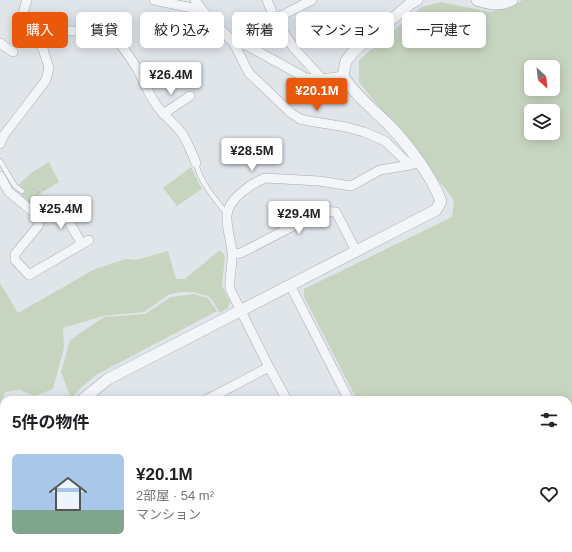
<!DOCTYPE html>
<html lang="ja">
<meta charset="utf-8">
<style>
body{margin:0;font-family:Arial,"Noto Sans JP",sans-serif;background:#f2f2f2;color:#202124;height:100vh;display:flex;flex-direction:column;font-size:15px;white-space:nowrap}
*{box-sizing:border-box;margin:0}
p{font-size:13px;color:#757577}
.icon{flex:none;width:22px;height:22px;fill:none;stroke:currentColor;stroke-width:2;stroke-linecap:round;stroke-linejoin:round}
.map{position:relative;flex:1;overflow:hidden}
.drawer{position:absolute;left:0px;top:396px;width:572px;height:156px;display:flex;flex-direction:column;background:#fff;border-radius:12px 12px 0 0;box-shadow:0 2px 10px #0003}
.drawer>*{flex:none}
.hud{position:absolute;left:12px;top:12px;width:548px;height:36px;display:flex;gap:8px}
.needle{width:26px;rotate:153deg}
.tools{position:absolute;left:524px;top:60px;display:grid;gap:8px}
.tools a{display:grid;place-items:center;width:36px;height:36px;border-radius:6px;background:#fff;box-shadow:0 2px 10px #0003;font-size:20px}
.price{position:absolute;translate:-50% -34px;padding:0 9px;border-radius:4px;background:#fff;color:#222;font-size:13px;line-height:26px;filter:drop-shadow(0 1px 2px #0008)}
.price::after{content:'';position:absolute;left:50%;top:24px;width:12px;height:9px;margin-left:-6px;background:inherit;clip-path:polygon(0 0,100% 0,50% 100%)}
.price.on{background:#ea580c;color:#fff}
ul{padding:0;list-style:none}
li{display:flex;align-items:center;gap:12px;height:100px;padding:0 12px}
li span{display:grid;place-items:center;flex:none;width:112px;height:80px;border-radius:6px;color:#555}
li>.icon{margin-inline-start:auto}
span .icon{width:48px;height:48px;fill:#fffc;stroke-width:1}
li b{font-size:17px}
h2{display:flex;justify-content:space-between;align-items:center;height:48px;padding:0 12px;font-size:17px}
.tag{padding:0 14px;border-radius:6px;background:#fff;box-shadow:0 2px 10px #0003;font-size:14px;line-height:36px}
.tag.on{background:#ea580c;color:#fff}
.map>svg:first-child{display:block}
.green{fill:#c7d5c0;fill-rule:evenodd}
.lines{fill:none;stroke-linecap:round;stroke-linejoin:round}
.service-casing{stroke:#a5acb5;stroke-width:5.5}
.minor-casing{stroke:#a5acb5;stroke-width:10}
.tertiary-casing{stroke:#a5acb5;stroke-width:12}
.path{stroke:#bec3c9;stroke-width:2;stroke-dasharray:3 3;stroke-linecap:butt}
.service{stroke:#f3f5f8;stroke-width:4.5}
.minor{stroke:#f3f5f8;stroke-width:9}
.tertiary{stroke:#f3f5f8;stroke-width:11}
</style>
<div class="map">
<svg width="572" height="552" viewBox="0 0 572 552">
<rect width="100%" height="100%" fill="#e0e5ea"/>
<path class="green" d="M522,0H572V552H189L195,548H568V400H357L304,297V289L452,217L454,200L359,82V60L422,7L441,2L490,12L516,4ZM531,67H553V89H531ZM531,111H553V133H531Z
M49,162L59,182L41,193L29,203L20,197L25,190L19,184L31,173Z
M191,167L202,189L177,206L163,188Z
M220,250L225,256L222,286L230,302L228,308L220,313L210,297L193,292H180L168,295L144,312L103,316L63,328L64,348L53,389L35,396L20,390L5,392L0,403V283L18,313L95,269L126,259L136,260L168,251L176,279H185Z
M194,294L208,298L217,311L96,375L84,385L71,398L61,372L70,340L104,317L145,314L171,297Z"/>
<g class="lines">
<g class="service-casing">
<path id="service" d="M0,161L15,186L22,191
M196,163C200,182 215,199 227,214"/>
</g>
<g class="minor-casing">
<path id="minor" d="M154,0L202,10
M195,0L202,10L233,42L246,45L306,78L322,79L343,76
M267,0L275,19L293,47L322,79
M275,19L312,0
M37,39L56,30L111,33C122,45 130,57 138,70C144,81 148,93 155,103C162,115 175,123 183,135C188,144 192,153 196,163
M233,42L249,73L291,113L300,119L309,121L346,127L364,132L385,141L410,165L414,164
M0,43L13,52
M163,114L190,96
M0,144L4,135L46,80L49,68L43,49L23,13L27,0
M0,176L9,192L38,216L39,225L15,254V260L29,275L89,240
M59,205L82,244
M232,254L241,253L322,211L336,212L356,251
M290,285L349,400
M206,400L269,367
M287,400L269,367L230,289C229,276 233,264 232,252C231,240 226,227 227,215C228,199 252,183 265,178L319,181L351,186L380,170L410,165
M0,425L4,424
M79,552L80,548
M176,552L182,548"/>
</g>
<g class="tertiary-casing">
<path id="tertiary" d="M477,0C488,4 501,6 512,0
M82,400L108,379L436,210L441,201C431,175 407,143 387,123C372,108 354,94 343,76L346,61L354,51L410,4L417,0
M17,552L18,548"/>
</g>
<path class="path" d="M33,189L37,193L44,188"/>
<use href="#service" class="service"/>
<use href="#minor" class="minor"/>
<use href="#tertiary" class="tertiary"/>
</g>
</svg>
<div class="tools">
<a><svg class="needle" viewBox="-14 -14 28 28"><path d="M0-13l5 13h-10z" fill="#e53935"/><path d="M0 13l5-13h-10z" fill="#757577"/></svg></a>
<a><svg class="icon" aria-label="layers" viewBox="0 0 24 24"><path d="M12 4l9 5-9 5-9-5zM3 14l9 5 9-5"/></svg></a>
</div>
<b class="price" style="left:171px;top:96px">¥26.4M</b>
<b class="price on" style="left:317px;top:112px">¥20.1M</b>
<b class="price" style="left:252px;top:172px">¥28.5M</b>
<b class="price" style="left:61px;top:230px">¥25.4M</b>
<b class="price" style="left:299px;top:235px">¥29.4M</b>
<div class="hud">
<a class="tag on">購入</a>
<a class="tag">賃貸</a>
<a class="tag">絞り込み</a>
<a class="tag">新着</a>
<a class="tag">マンション</a>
<a class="tag">一戸建て</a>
</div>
<section class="drawer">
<h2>5件の物件<svg class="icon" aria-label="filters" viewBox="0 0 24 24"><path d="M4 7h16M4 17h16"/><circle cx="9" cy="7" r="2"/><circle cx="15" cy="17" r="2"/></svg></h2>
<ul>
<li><span style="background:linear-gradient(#a9c7e8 70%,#7fa58c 0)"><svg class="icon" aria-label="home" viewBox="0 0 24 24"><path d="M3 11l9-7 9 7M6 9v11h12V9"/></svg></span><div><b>¥20.1M</b><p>2部屋 · 54 m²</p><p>マンション</p></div><svg class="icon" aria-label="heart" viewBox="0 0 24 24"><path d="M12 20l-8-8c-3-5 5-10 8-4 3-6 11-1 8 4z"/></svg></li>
</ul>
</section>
</div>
